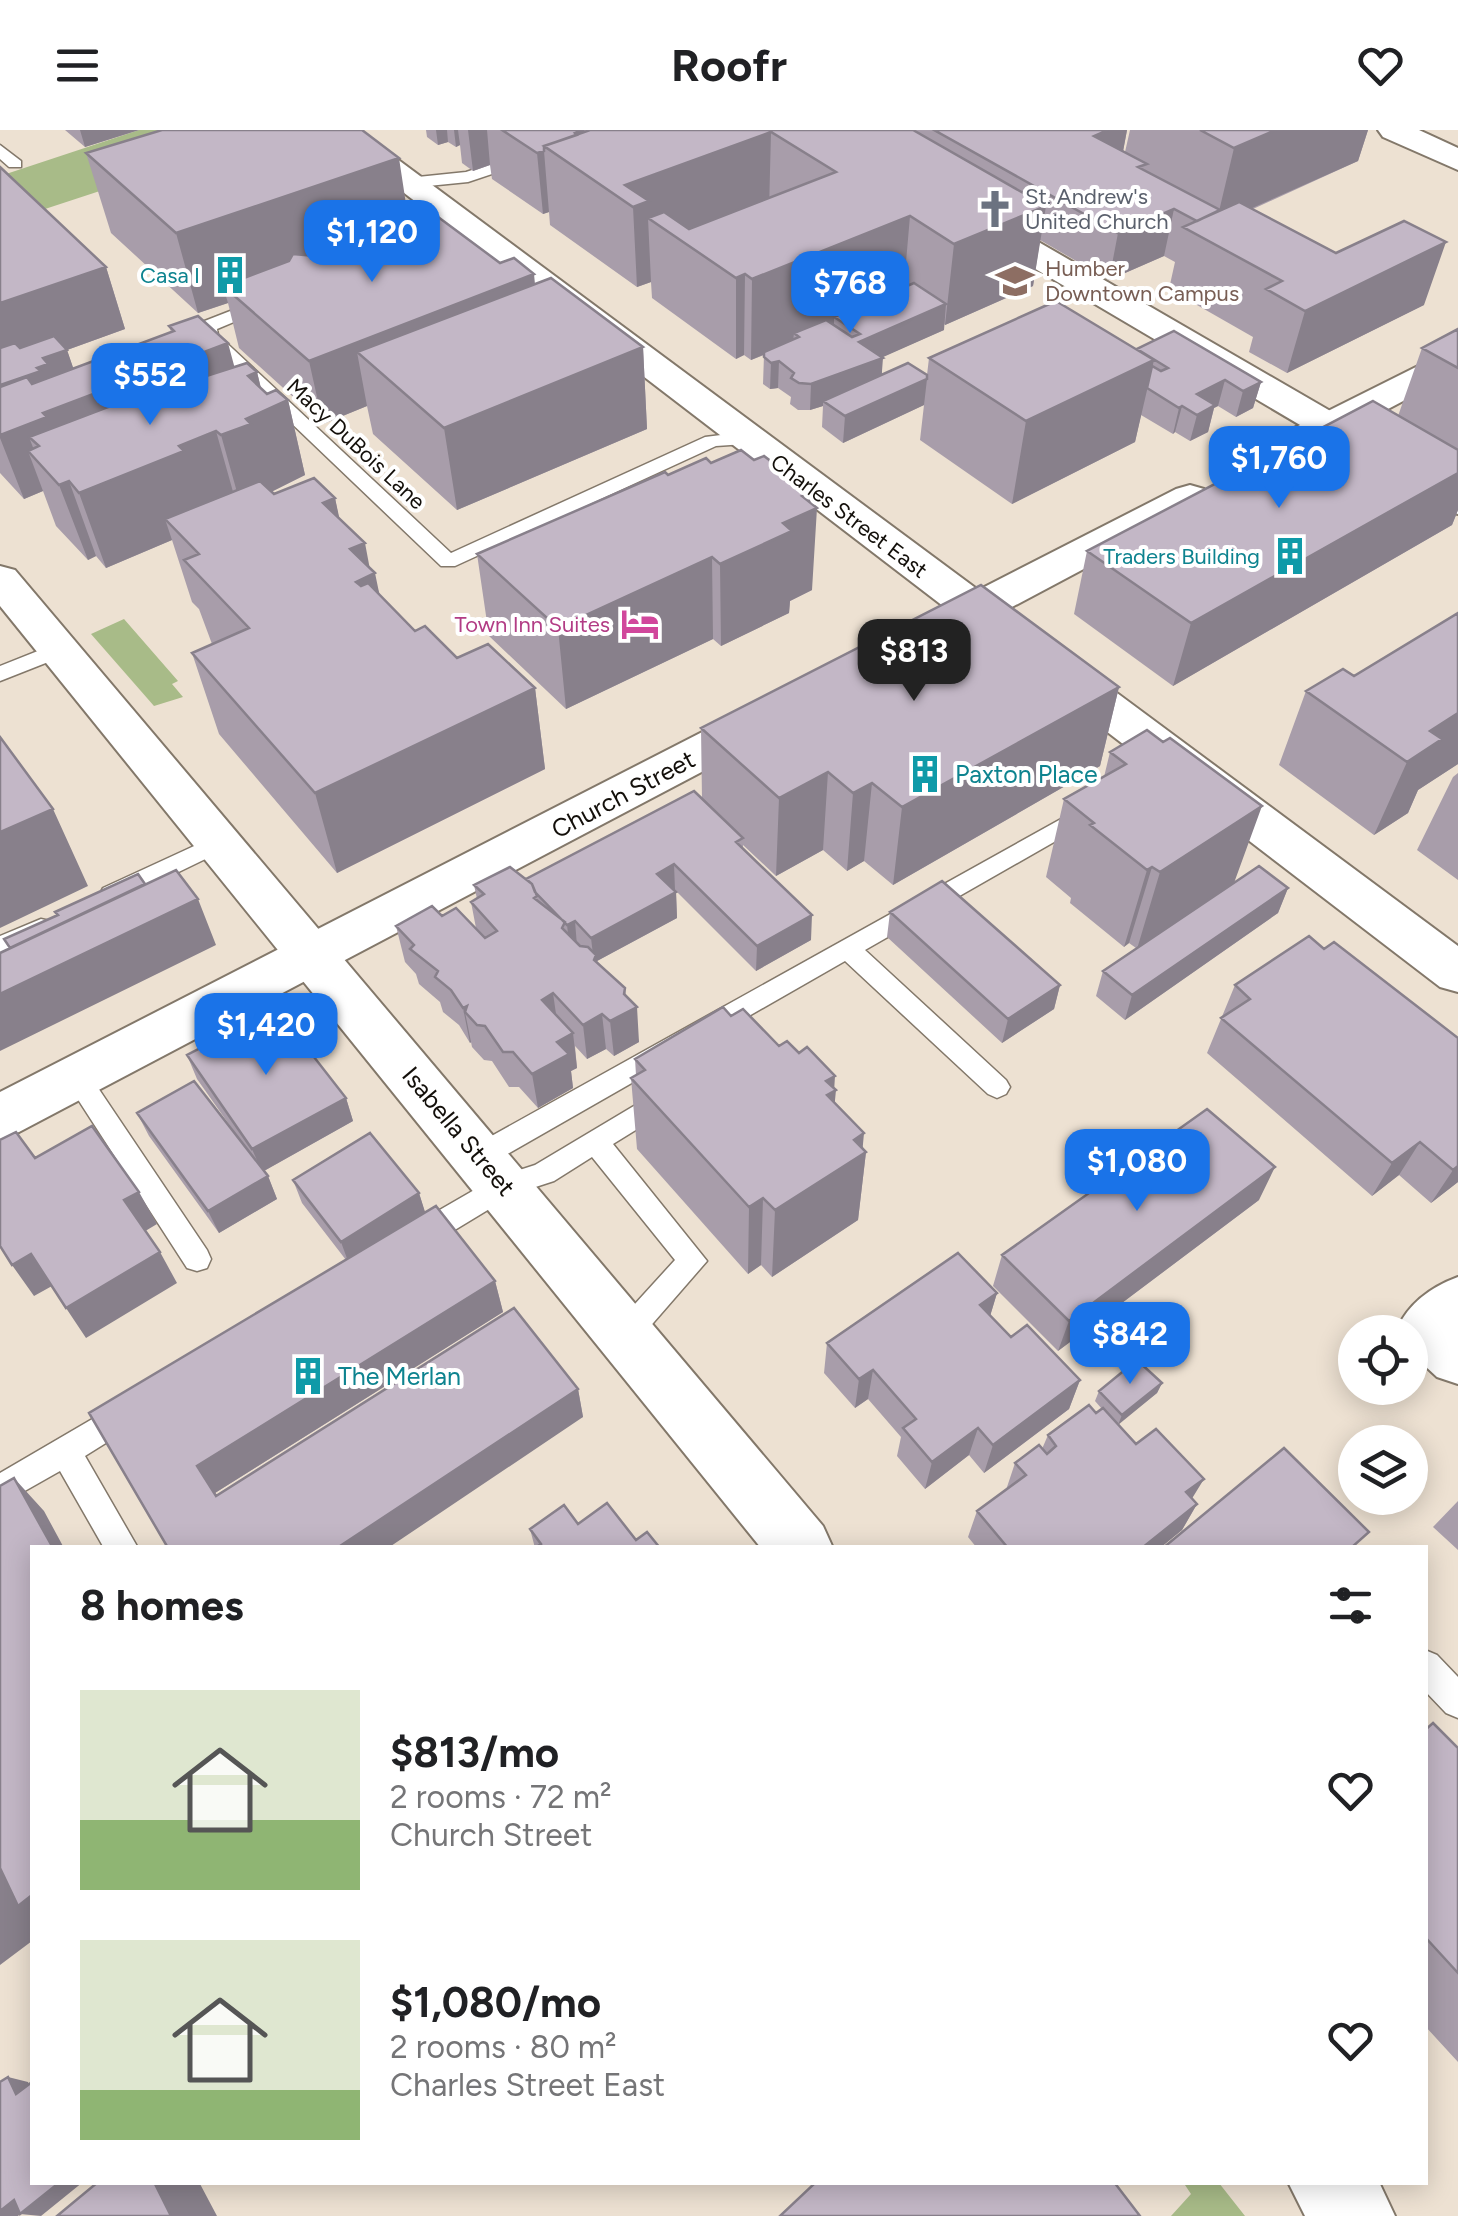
<!DOCTYPE html>
<meta charset="utf-8">
<style>
body{margin:0;font-family:Figtree,sans-serif;background:#f6f6f6;color:#202124;height:100vh;display:flex;flex-direction:column;font-size:38px;white-space:nowrap}
*{box-sizing:border-box;margin:0}
p{font-size:32px;color:#757577}
.icon{flex:none;width:55px;height:55px;fill:none;stroke:currentColor;stroke-width:2;stroke-linecap:round;stroke-linejoin:round}
.map{position:relative;flex:1;overflow:hidden}
.panel{position:absolute;left:30px;top:1415px;width:1398px;height:640px;display:flex;flex-direction:column;background:#fff;border-radius:0px;box-shadow:0 5px 25px #0003}
.panel>*{flex:none}
.buttons{position:absolute;left:1338px;top:1185px;display:grid;gap:20px}
.buttons a{display:grid;place-items:center;width:90px;height:90px;border-radius:50%;background:#fff;box-shadow:0 5px 25px #0003;font-size:50px}
.price{position:absolute;translate:-50% -85px;padding:0 22px;border-radius:20px;background:#1a73e8;color:#fff;font-size:32px;line-height:65px;filter:drop-shadow(0 2px 5px #0008)}
.price::after{content:'';position:absolute;left:50%;top:60px;width:30px;height:22px;margin-left:-15px;background:inherit;clip-path:polygon(0 0,100% 0,50% 100%)}
.price.current{background:#222;color:#fff}
ul{padding:0;list-style:none}
li{display:flex;align-items:center;gap:30px;height:250px;padding:0 50px}
li span{display:grid;place-items:center;flex:none;width:280px;height:200px;border-radius:0px;color:#555}
li>.icon{margin-inline-start:auto}
span .icon{width:120px;height:120px;fill:#fffc;stroke-width:1}
li b{font-size:42px}
h2{display:flex;justify-content:space-between;align-items:center;height:120px;padding:0 50px;font-size:42px}
header{display:flex;justify-content:space-between;align-items:center;height:130px;padding:0 50px;background:#fff;font-size:45px;font-weight:700}
.map>svg:first-child{display:block}
.green{fill:#a8bb88}
.lines{fill:none;stroke-linecap:round;stroke-linejoin:round}
.service-casing{stroke:#83786a;stroke-width:3}
.minor-casing{stroke:#83786a;stroke-width:4}
.primary-casing{stroke:#83786a;stroke-width:4}
.service{fill:#fff;fill-rule:evenodd}
.minor{fill:#fff;fill-rule:evenodd}
.primary{fill:#fff;fill-rule:evenodd}
.wall{fill:#a89daa}
.shaded-wall{fill:#88808b}
.building{fill:#c3b7c6;stroke:#88808b;stroke-width:2.5}
.labels{text-anchor:middle;dominant-baseline:central;stroke-width:8;stroke-linejoin:round;paint-order:stroke}
.far-worship-label{font-size:22px;fill:#5b616d;stroke:#fff;text-anchor:start}
.far-education-label{font-size:22px;fill:#785e54;stroke:#fff;text-anchor:start}
.far-culture-label{font-size:22px;fill:#0d838f;stroke:#fff;text-anchor:end}
.far-street-label{font-size:22px;fill:#130f0a;stroke:#fff}
.far-hotel-label{font-size:22px;fill:#b23c85;stroke:#fff;text-anchor:end}
.culture-label{font-size:25px;fill:#0d838f;stroke:#fff;text-anchor:start}
.street-label{font-size:25px;fill:#130f0a;stroke:#fff}
</style>
<header><svg class="icon" aria-label="menu" viewBox="0 0 24 24"><path d="M4 6h16M4 12h16M4 18h16"/></svg>Roofr<svg class="icon" aria-label="heart" viewBox="0 0 24 24"><path d="M12 20l-8-8c-3-5 5-10 8-4 3-6 11-1 8 4z"/></svg></header>
<div class="map">
<svg width="1458" height="2086" viewBox="0 0 1458 2086">
<rect width="100%" height="100%" fill="#ede1d2"/>
<path class="green" d="M139,0H286L45,79L0,46Z
M124,489L178,551L172,554L183,567L154,576L91,504Z
M1183,2052L1219,2053L1245,2086H1171L1191,2064Z"/>
<g class="lines">
<g class="service-casing">
<path id="service" d="M0,15L21,31V37H9L0,29Z
M525,23L533,28L531,31L468,52L408,58L400,53L408,48L466,42Z
M266,167L275,172L272,176L217,199L218,205L451,423L705,307L745,302L755,308L745,314L716,316L455,436H441L200,206L202,192Z
M58,513L66,515L69,520L66,525L0,551V536Z
M1088,674L1100,682L1096,688L865,820L1006,950L1010,957L1006,964L997,968L988,964L845,831L490,1034L480,1037L470,1034L466,1026L470,1018Z
M218,705L226,707L230,713L226,719L121,770H103L100,764L103,758Z
M41,789L50,791L53,798L50,805L0,826V806Z
M77,936L86,940L207,1120L211,1129L207,1138L197,1141L187,1138L68,954L64,947L68,940Z
M664,958L673,961L677,969L673,977L613,1014L707,1131L634,1215L624,1219L614,1215L609,1206L614,1197L675,1130L592,1027L554,1051L514,1064L425,1118L415,1121L405,1118L401,1109L405,1100L495,1048L535,1035Z
M130,1267L141,1271L145,1281L141,1291L85,1326L138,1418H104L60,1341L0,1375V1343Z
M1425,1520L1437,1525L1458,1547V1588L1446,1583L1425,1561Z"/>
</g>
<g class="minor-casing">
<path id="minor" d="M322,0H358L1458,816V862L1440,857Z
M973,78L985,81L1458,355V384L1444,380L961,95L956,88L961,81Z
M0,436L15,440L823,1396L833,1418H761L0,476Z
M1458,1147V1254L1437,1247L1410,1222V1202L1397,1199C1409,1173 1431,1157 1458,1147Z
M1288,2052H1379L1395,2086H1305Z"/>
</g>
<g class="primary-casing">
<path id="primary" d="M1378,0H1419L1458,18V40L1383,7Z
M1458,216V242L1320,315L1306,318L1292,315L1287,307L1292,299Z
M1190,355L1204,359L1210,367L1204,375L948,511L933,515L918,511L912,501L918,491L1176,359Z
M769,572L785,576L791,587L785,598L19,1002L0,1009V962L753,576Z"/>
</g>
<use href="#service" class="service"/>
<use href="#minor" class="minor"/>
<use href="#primary" class="primary"/>
</g>
<path class="wall" d="M65,0H139L85,17Z
M426,0H1127L1123,21L1125,22L1130,0H1368L1358,31L1253,79L1424,175L1287,243L1249,222L1253,207L1169,159L1175,132L1164,126L1109,150L1040,110L1033,156L945,195L944,194V200L882,227V245H927L929,228L1136,220L1261,252L1253,278L1236,287L1218,276L1214,278L1208,302L1190,311L1175,302L1173,304L1141,285L1135,312L1012,374L920,310L924,275L843,313L822,297L823,276L810,280H798L790,274L791,267L778,258L770,259L763,254L764,225L751,230L744,225L736,229L652,168L651,152L637,157L550,95L549,82L543,84L492,49L490,35L473,41L462,33L460,15L456,17L448,12L438,15L427,7Z
M86,23L408,88L500,133L643,217L647,299L457,380L373,304L367,276L323,294L239,218L228,173L198,183L111,103Z
M0,37L106,137L125,199L67,220L73,238L171,202L169,196L235,237L257,242L261,258L267,264L288,270L305,345L271,362L274,364L335,368L339,389L370,439L380,465L415,501L457,528L535,558L545,639L337,743L219,604L192,523L212,514L199,479L192,472L172,410L106,438L96,426L88,430L56,396L43,361L24,369L0,343Z
M1458,199V380L1452,395L1173,556L1074,484L1087,421L1398,286L1422,218Z
M754,330L811,362L812,460L790,471L789,483L721,516L713,509L566,579L489,506L477,424L668,345L711,333Z
M1458,483V634L1418,660L1408,683L1374,705L1279,635L1306,561L1354,546Z
M1119,557L1100,636L893,755L864,731L847,741L823,720L776,746L743,715V719L811,810L756,841L675,760H674L676,762L677,788L597,831L626,866L639,912L614,926L606,919L587,929L575,916L577,938L571,941L573,958L538,978L519,957H509L492,931L484,930L472,917L471,912L470,913L459,895L443,882L440,872L419,854L416,844L405,832L396,796L442,786L476,798L471,772L477,769L474,755L526,749L702,669L701,598Z
M1147,600L1234,753L1288,758L1278,783L1125,890L1096,866L1103,841L1136,818L1129,813L1124,817L1070,773L1071,768L1046,747L1064,669L1104,647L1110,622Z
M1458,643V750L1417,720L1453,647Z
M890,782L1060,855L1054,879L1002,913L887,807Z
M1324,819L1458,908V1052L1431,1073L1399,1045L1372,1066L1207,923L1235,855Z
M731,886L779,916L834,959L835,973L866,1022L858,1090L772,1147L761,1135L748,1144L637,1019L631,948L636,945L635,929Z
M187,925L346,968L353,991L264,1041L268,1046L277,1069L219,1103L149,1006L137,983L245,1017L197,949Z
M293,1050L419,1063L425,1083L495,1151L503,1182L215,1363L216,1366L578,1259L583,1287L168,1418L346,1130L302,1073Z
M1259,1070L1058,1221L993,1156L1002,1125Z
M997,1163L990,1186L1011,1207L1080,1250L1069,1279L984,1343L969,1325L925,1359L897,1326L901,1307L868,1269L855,1278L824,1243L827,1213Z
M1162,1253L1157,1263L1118,1294L1197,1374L1182,1400L1160,1418H977L968,1407L977,1381L1006,1360L1015,1333L1042,1319L1048,1305L1102,1279L1095,1271L1099,1261Z
M1458,1371V1420L1433,1397Z
M578,1394L636,1410L535,1418L530,1399Z
M1433,1593L1458,1618V1932L1425,1896V1599Z"/>
<path class="shaded-wall" d="M80,0H139L85,17Z
M436,0H447L448,12L438,15Z
M454,0H458L460,15L456,17Z
M468,0H487L490,35L473,41Z
M1108,0H1127L1120,38L1094,6Z
M1276,0H1368L1358,31L1216,94L1234,18Z
M771,2L769,81L686,113L648,88L651,152L637,157L633,77L625,55Z
M544,21L549,82L543,84L537,23Z
M399,28L411,107L223,156L228,173L198,183L176,103Z
M1046,76L1033,156L945,195L954,114Z
M1174,79L1164,126L1109,150L1118,103Z
M910,86L903,167L834,187V195L799,207L794,203L793,212L751,230L752,149Z
M1446,112L1424,175L1287,243L1305,181Z
M106,137L125,199L67,220L76,246L0,286V255L37,238L0,244V173Z
M534,144L540,206L357,222L367,276L323,294L309,231Z
M745,144L744,225L736,229V148Z
M946,174L944,200L872,232L883,228L881,254L823,271V276L810,280L811,254L859,212Z
M228,213L245,276L171,259L167,255L181,301L69,351L96,426L88,430L59,355L39,316L29,307L39,333L28,321L43,361L24,369L0,308V293Z
M643,217L647,299L457,380L444,298Z
M1154,230L1135,312L1012,374L1026,291Z
M779,231L778,258L770,259L771,233Z
M257,242L266,280L288,270L305,345L269,363L242,380L221,305L246,289L248,246Z
M927,249L924,275L843,313L845,286Z
M1225,250L1218,276L1214,278L1208,302L1190,311L1197,285V264Z
M1261,252L1253,278L1236,287L1243,261Z
M1182,276L1175,302L1173,304L1179,278Z
M216,301L237,376L165,389L172,410L106,438L79,363L179,316Z
M1458,343V380L1452,395L1173,556L1191,493Z
M811,362L810,381L817,378L812,460L790,471L789,483L721,516L720,434L783,393L802,366Z
M335,368L353,451L323,373Z
M365,413L371,445L375,443L392,525L374,534L350,419Z
M712,427L713,509L566,579L558,498Z
M1119,557L1100,636L893,755L902,677Z
M535,558L545,639L337,743L315,663Z
M1458,583V634L1418,660L1408,683L1374,705L1407,632L1430,601Z
M828,642L823,720L776,746L779,668Z
M872,653L864,731L847,741L853,663Z
M1262,676L1234,753L1137,819L1160,742Z
M53,679L88,756L0,798V702Z
M674,734L675,760L658,769L657,744Z
M1152,737L1129,813L1124,817L1147,740Z
M1288,758L1278,783L1125,890L1132,865Z
M676,762L677,788L597,831L600,860L594,833L591,808Z
M198,769L216,815L0,921V864Z
M812,785L811,810L756,841L757,816Z
M575,791L577,816L570,820L567,795Z
M1060,855L1054,879L1002,913L1008,889Z
M625,858L627,882L637,877L639,912L614,926L610,891Z
M553,863L558,898L542,870Z
M467,876L465,882L471,912L470,913L463,878Z
M602,884L606,919L587,929L583,895Z
M573,903L577,938L571,941L573,958L538,978L532,944L557,912Z
M835,946L834,962L836,960L829,1031L826,951Z
M346,968L353,991L262,1042L252,1019Z
M864,1003L862,1025L866,1022L858,1090L772,1147L775,1080L854,1010Z
M1420,1012L1399,1045L1372,1066L1392,1033Z
M1458,1036V1052L1431,1073L1453,1040Z
M1275,1037L1259,1070L1058,1221L1069,1191Z
M268,1046L277,1069L219,1103L208,1081Z
M139,1062L157,1094L142,1103L124,1070Z
M419,1063L426,1085L349,1134L341,1112Z
M763,1068L761,1135L748,1144L749,1077Z
M160,1122L177,1153L86,1208L66,1178Z
M31,1124L52,1156L34,1166L12,1135Z
M495,1151L503,1182L215,1363L197,1336Z
M997,1163L988,1193L980,1175Z
M873,1240L868,1269L855,1278L859,1249Z
M1080,1250L1069,1279L984,1343L993,1315Z
M1162,1253L1157,1263L1118,1295L1122,1285Z
M578,1259L583,1287L388,1418H337Z
M978,1298L969,1325L925,1359L932,1332Z
M14,1348L44,1381L64,1418H53Z
M1204,1349L1188,1375L1186,1362Z
M1197,1374L1182,1400L1160,1418H1142Z
M0,1719L32,1765V1811L0,1835Z
M8,1947L28,1952L32,1961L16,1964Z
M60,2052H83L41,2086L20,2084L18,2086H0V2081L14,2070Z
M154,2052H199L217,2086H171Z"/>
<path class="building" d="M162,0H362L399,28L176,103L86,23Z
M502,0H584L575,3L577,5L544,16V21L537,23Z
M590,0H913L1046,76L954,114L910,86L752,149L745,144L736,148L648,88L664,82L689,99L836,42L771,2L625,55L649,71L633,77L544,16Z
M934,0H1108L1094,6L1147,34L1138,37L1220,80L1197,91L1174,79L1118,103Z
M1200,0H1276L1234,18Z
M0,37L106,137L0,173Z
M1239,72L1336,123L1404,91L1446,112L1305,181L1266,159L1282,151L1183,97Z
M430,81L500,133L514,128L534,144L309,231L223,156L289,131L293,124L315,126L379,104L385,92H397Z
M551,148L643,217L444,298L357,222Z
M914,153L946,174L859,212L883,228L811,254L799,253L791,248L794,243L779,231L771,233L764,227V222L799,207L794,203L826,190L852,207L860,204L834,187Z
M1056,171L1154,230L1026,291L929,228Z
M198,186L228,213L43,283L47,287L0,305V257L27,247L32,254L174,201L169,196Z
M1458,199V238L1422,218Z
M1174,201L1261,252L1243,261L1225,250L1197,264L1215,275L1197,285L1182,276L1179,278L1147,258L1152,236L1161,241L1168,238L1137,219Z
M54,206L67,220L43,228L48,234L37,238L41,241L0,255V218L15,213L20,218Z
M247,233L257,242L248,246L267,264L276,260L288,270L246,289L251,294L221,305L216,301L179,316L184,321L79,363L69,351L59,355L28,321L39,316L29,307L129,269L134,274L171,259L167,255L196,244L200,248Z
M908,233L927,245V249L845,286L823,271Z
M1373,271L1458,320V343L1191,493L1087,421Z
M741,320L754,330L764,326L811,362L802,366L817,378L783,393L792,401L720,434L712,427L558,498L477,424L665,342L668,345L706,328L711,333Z
M314,348L335,368L323,373L365,413L350,419L375,443L356,452L361,456L368,453L415,501L425,496L457,528L488,514L535,558L315,663L192,523L249,498L184,430L199,424L165,389L260,351L274,364Z
M981,455L1119,557L902,677L872,653L853,663L828,642L779,668L701,598Z
M1458,483V583L1430,601L1442,609L1407,632L1306,561L1343,539L1354,546Z
M1147,600L1163,612L1170,608L1262,676L1160,742L1152,737L1147,740L1090,695L1094,693L1064,669L1126,634L1110,622Z
M0,607L53,679L0,702Z
M694,661L743,708L736,712L812,785L757,816L674,734L657,744L676,762L591,808L575,791L567,795L535,762L532,754L526,749Z
M1259,736L1288,758L1132,865L1103,841Z
M510,737L532,754L537,766L534,768L565,792L562,798L580,816L588,817L596,825L594,830L625,858L624,864L637,877L610,891L602,884L583,895L553,863L542,870L573,903L557,912L569,924L532,944L513,922H503L485,896L477,895L465,882L467,876L463,878L451,860L435,847L438,841L410,819L414,815L396,796L432,776L442,786L456,778L485,808L497,801L471,772L484,764L474,755Z
M176,740L198,769L0,864V823Z
M138,744L145,754L10,818L4,809L58,785L55,782Z
M942,751L1060,855L1008,889L890,782Z
M1309,806L1324,819L1334,812L1458,908V1036L1453,1040L1420,1012L1392,1033L1221,888L1250,869L1235,855Z
M723,877L731,886L743,879L779,916L787,911L799,923L807,917L835,946L826,951L836,960L827,965L864,1003L854,1010L866,1022L775,1080L763,1068L749,1077L631,948L645,940L635,929Z
M268,883L282,886L346,968L252,1019L187,925Z
M194,951L268,1046L208,1081L137,983Z
M1207,979L1275,1037L1069,1191L1002,1125Z
M92,996L139,1062L124,1070L160,1122L66,1178L31,1124L12,1135L0,1116V1010L16,1002L35,1028Z
M370,1003L419,1063L341,1112L293,1050Z
M436,1076L495,1151L197,1336L216,1366L514,1178L578,1259L337,1418H168L89,1283Z
M958,1123L997,1163L980,1175L1011,1207L1027,1195L1080,1250L993,1315L978,1298L932,1332L903,1298L916,1289L873,1240L859,1249L827,1213Z
M1137,1230L1162,1253L1122,1285L1099,1261Z
M1089,1275L1096,1283L1103,1278L1136,1314L1156,1299L1204,1349L1186,1362L1197,1374L1142,1418H1008L977,1381L1026,1345L1015,1333L1039,1315L1047,1324L1056,1316L1048,1305Z
M1284,1318L1369,1402L1351,1418H1163Z
M14,1348L53,1418H32V1765L18,1776L0,1738V1356Z
M607,1373L636,1410L647,1402L660,1418H535L541,1414L530,1399L564,1375L578,1394Z
M1433,1593L1458,1618V1843L1425,1807V1600Z
M8,1947L16,1964L32,1952V2052H60L20,2084L14,2070L0,2081V1952Z
M98,2052H154L171,2086H57Z
M816,2052H1114L1140,2086H780Z"/>
<defs>
<g id="church-bare" transform="scale(3)"><path d="M-1.2-6h2.4v3.5h3.3v2.4h-3.3V6h-2.4V-.1h-3.3v-2.4h3.3Z" fill="#6b7280" stroke="#fff" stroke-width="2.5" paint-order="stroke"/></g>
<g id="building-bare" transform="scale(3)"><path d="M-4-6H4V6H1V3H-1V6H-4ZM-2.5-4.3h1.7v1.8h-1.7ZM.8-4.3h1.7v1.8H.8ZM-2.5-1h1.7V.8h-1.7ZM.8-1h1.7V.8H.8Z" fill="#0f9aa8" stroke="#fff" stroke-width="2.5" paint-order="stroke"/></g>
<g id="university-bare" transform="scale(3)"><path d="M0-5L7-2L0 1L-7-2ZM-4 1L0 2.5L4 1V4Q0 6-4 4Z" fill="#8d6e63" stroke="#fff" stroke-width="2.5" paint-order="stroke"/></g>
<g id="hotel-bare" transform="scale(3)"><path d="M-6-4.5h1.5V1H6V5H4.5V3h-9V5H-6ZM-4 0a1.8 1.8 0 1 1 3.6 0ZM.5 0V-2.5h3Q6-2.5 6 0Z" fill="#d1479c" stroke="#fff" stroke-width="2.5" paint-order="stroke"/></g>
</defs>
<g fill-rule="evenodd">
<use href="#church-bare" x="995" y="79"/>
<use href="#building-bare" x="230" y="145"/>
<use href="#university-bare" x="1015" y="151"/>
<use href="#building-bare" x="1290" y="426"/>
<use href="#hotel-bare" x="640" y="494"/>
<use href="#building-bare" x="925" y="644"/>
<use href="#building-bare" x="308" y="1246"/>
</g>
<g class="labels">
<g class="far-worship-label">
<text x="1025" y="66">St. Andrew's<tspan x="1025" dy="25">United Church</tspan></text>
</g>
<g class="far-education-label">
<text x="1045" y="138">Humber<tspan x="1045" dy="25">Downtown Campus</tspan></text>
</g>
<g class="far-culture-label">
<text x="200" y="145">Casa I</text>
<text x="1260" y="426">Traders Building</text>
</g>
<g class="far-street-label">
<text transform="translate(356 314) rotate(43)">Macy DuBois Lane</text>
<text transform="translate(849 386) rotate(37)">Charles Street East</text>
</g>
<g class="far-hotel-label">
<text x="610" y="494">Town Inn Suites</text>
</g>
<g class="culture-label">
<text x="955" y="644">Paxton Place</text>
<text x="338" y="1246">The Merlan</text>
</g>
<g class="street-label">
<text transform="translate(623 664) rotate(-28)">Church Street</text>
<text transform="translate(459 1001) rotate(50)">Isabella Street</text>
</g>
</g>
</svg>
<div class="buttons">
<a><svg class="icon" aria-label="locate" viewBox="0 0 24 24"><circle cx="12" cy="12" r="6"/><path d="M12 2v4M12 18v4M2 12h4M18 12h4"/></svg></a>
<a><svg class="icon" aria-label="layers" viewBox="0 0 24 24"><path d="M12 4l9 5-9 5-9-5zM3 14l9 5 9-5"/></svg></a>
</div>
<b class="price" style="left:372px;top:155px">$1,120</b>
<b class="price" style="left:850px;top:206px">$768</b>
<b class="price" style="left:150px;top:298px">$552</b>
<b class="price" style="left:1279px;top:381px">$1,760</b>
<b class="price current" style="left:914px;top:574px">$813</b>
<b class="price" style="left:266px;top:948px">$1,420</b>
<b class="price" style="left:1137px;top:1084px">$1,080</b>
<b class="price" style="left:1130px;top:1257px">$842</b>
<section class="panel">
<h2>8 homes<svg class="icon" aria-label="filters" viewBox="0 0 24 24"><path d="M4 7h16M4 17h16"/><circle cx="9" cy="7" r="2"/><circle cx="15" cy="17" r="2"/></svg></h2>
<ul>
<li><span style="background:linear-gradient(#dfe7d0 65%,#8fb573 0)"><svg class="icon" aria-label="home" viewBox="0 0 24 24"><path d="M3 11l9-7 9 7M6 9v11h12V9"/></svg></span><div><b>$813/mo</b><p>2 rooms · 72 m²</p><p>Church Street</p></div><svg class="icon" aria-label="heart" viewBox="0 0 24 24"><path d="M12 20l-8-8c-3-5 5-10 8-4 3-6 11-1 8 4z"/></svg></li>
<li><span style="background:linear-gradient(#dfe7d0 75%,#8fb573 0)"><svg class="icon" aria-label="home" viewBox="0 0 24 24"><path d="M3 11l9-7 9 7M6 9v11h12V9"/></svg></span><div><b>$1,080/mo</b><p>2 rooms · 80 m²</p><p>Charles Street East</p></div><svg class="icon" aria-label="heart" viewBox="0 0 24 24"><path d="M12 20l-8-8c-3-5 5-10 8-4 3-6 11-1 8 4z"/></svg></li>
</ul>
</section>
</div>
